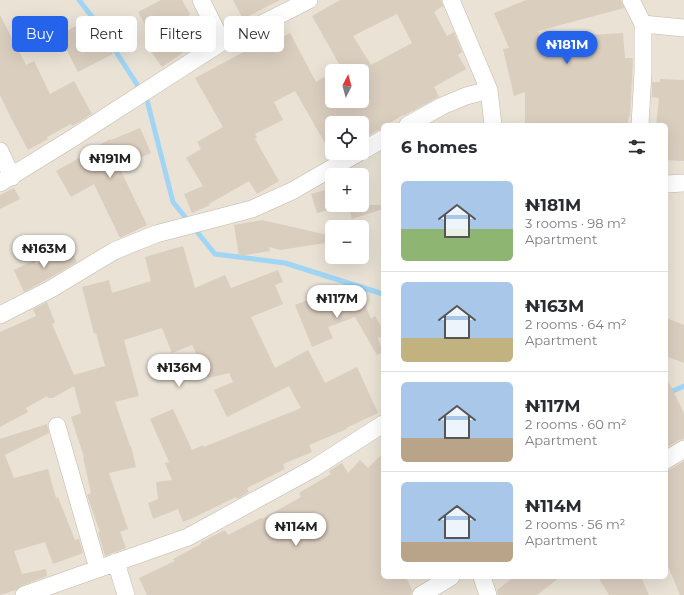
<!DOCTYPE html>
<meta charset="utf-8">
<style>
body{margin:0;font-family:Montserrat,sans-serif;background:#f7f7f7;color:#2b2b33;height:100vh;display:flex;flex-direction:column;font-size:15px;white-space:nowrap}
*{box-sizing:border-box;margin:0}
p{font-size:13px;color:#7c7c81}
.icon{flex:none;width:22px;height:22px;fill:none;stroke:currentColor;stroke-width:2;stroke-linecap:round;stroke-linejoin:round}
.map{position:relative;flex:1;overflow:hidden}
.drawer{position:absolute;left:381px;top:123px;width:287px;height:456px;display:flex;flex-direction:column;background:#fff;border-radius:6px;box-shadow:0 4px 16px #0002}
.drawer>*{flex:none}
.guide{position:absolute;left:12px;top:16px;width:309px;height:36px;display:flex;gap:8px}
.needle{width:26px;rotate:6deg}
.tools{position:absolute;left:325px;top:64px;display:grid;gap:8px}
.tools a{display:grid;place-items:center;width:44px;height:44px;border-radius:6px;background:#fff;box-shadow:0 4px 16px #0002;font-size:20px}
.price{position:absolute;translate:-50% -34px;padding:0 9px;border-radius:14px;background:#fff;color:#222;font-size:13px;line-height:26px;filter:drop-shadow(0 1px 2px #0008)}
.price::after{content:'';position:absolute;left:50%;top:24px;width:12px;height:9px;margin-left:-6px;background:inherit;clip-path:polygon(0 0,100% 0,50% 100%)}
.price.current{background:#2563eb;color:#fff}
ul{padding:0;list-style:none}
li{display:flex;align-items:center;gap:12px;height:100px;padding:0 20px}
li+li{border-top:1px solid #e1e1e2}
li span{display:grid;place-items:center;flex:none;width:112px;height:80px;border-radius:6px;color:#555}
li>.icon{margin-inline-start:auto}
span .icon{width:48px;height:48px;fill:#fffc;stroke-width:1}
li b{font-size:17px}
h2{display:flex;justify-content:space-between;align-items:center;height:48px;padding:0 20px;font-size:17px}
.tag{padding:0 14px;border-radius:6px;background:#fff;box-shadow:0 4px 16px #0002;font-size:14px;line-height:36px}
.tag.current{background:#2563eb;color:#fff}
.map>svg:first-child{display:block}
.residential{fill:#e9e2d5;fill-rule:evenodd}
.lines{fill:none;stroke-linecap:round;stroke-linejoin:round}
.stream{stroke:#a0d5f5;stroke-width:5}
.building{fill:#dacebf;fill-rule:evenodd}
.minor-casing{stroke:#c1b8a9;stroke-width:18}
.minor{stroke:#fff;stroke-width:17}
</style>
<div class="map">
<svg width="684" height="595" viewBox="0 0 684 595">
<rect width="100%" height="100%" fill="#f5f0e7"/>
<path class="residential" d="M0,0H684V595H0ZM332,71H362V101H332ZM332,123H362V153H332ZM383,125H666V577H383ZM332,175H362V205H332ZM332,227H362V257H332Z"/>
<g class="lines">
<path class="stream" d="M79,0L100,27L147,100L173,202L189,222
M194,228L215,254L285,263L383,294
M666,388L673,391L684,386"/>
</g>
<path class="building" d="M161,0H182L190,14L188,16L204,38L162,67L147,46L154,41L138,12Z
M233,0H280L243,19Z
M340,0H441L443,6L434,12L447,36L454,32L462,52L458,55L466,69L434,87L439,97L403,116V115L386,125H383V129L378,130L366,137L362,130V123H332V155L295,91L274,102L283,120L255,134L257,137L255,139L279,181L257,194L249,181L209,204L210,205L192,213L184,194L203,186L186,158L201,149L197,142L223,127L195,78L255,46L258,50L290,33L316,82L324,77L332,91V101H362V71H343L312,16ZM397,14L412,43L371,65L353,36Z
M526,0H621L624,8L538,31L540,38L623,33L625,58H633L630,116H629L627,125H525V92L514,96L503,49L509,48L494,13Z
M0,15L26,65L34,61L50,94L74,81L92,114L72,126L71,124L47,137L48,139L28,150L10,116L0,95Z
M76,26L83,39L100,30L113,54L78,72L65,47L62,48L56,37Z
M660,79L684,80V161L666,160V125H656L659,98L652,97V82H660Z
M140,128L151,153L119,167L147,225L120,238L94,184L71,197L56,171L97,148L96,147L110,139L111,140Z
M14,188L20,199L0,209V195Z
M332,188V209L317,213L311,194Z
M348,205H383V209L352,219Z
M262,220L332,236V242L280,250L269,247L270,251L239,256L234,225Z
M183,246L195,288L225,275L231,288L278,270L283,282L275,285L283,304L251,317L275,368L308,350L325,383L357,367L378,413L346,428L347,429L309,445L312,452L283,464L285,469L247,488L249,492L237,499L236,497L193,518L183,522L178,509L153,519L148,503L158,499L156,482L172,480L165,463L169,462L150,419L173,409L192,450L203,445L204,447L301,408L289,386L227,417L214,390L233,382L229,373L208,378L192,345L172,353L162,328L124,340L139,396L115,402L130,446H131L136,467L109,473L128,529L120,532L126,548L105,556L98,532H100L87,495L91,493L83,457H84L71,417L81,413L74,386L53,398H48L47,396L26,408L28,412L0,427V332L36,316L33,309L47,302L55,323L52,324L74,375L105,366L96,333L94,334L82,287L109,280L112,293L151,281L145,257Z
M70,248L77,262L46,280L24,292L14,270L34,260L36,264Z
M337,294L339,301L352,296L355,305L364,302L371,319L375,316L383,330V336L378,338L383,352L377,355L355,317L328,327L333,338L312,347L295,305L316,297L318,300Z
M666,318L684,325V363L666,356Z
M666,377L684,413V439L679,440L666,448Z
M47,424L49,433L5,455L14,478L48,469L56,498L58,497L75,540L79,539L83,553L53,564L45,542L14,551L22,574L46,569L47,576L21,586L16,590L0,595V439Z
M383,453V577H406L412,590L411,595H147L139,578L175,561L173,559L201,544V542L225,530L228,535L261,518L262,519L301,497L299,493L331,474L329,471L342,463L348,473L360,460L368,468Z
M684,461V595H680L666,561V470L671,469Z
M514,577H560L537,595H498L497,590Z
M598,577H641L649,595H609Z"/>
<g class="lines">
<g class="minor-casing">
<path id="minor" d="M201,0L222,42
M451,0L489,90L493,125
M631,0L643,24V72L640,125
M643,24L684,28
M408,125L442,106L466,96L489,90
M0,151L12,177
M362,151L383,139
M0,183L76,136L222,42L234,38L309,0
M666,184L684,183
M0,315L51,289L114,251L156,234L252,209L292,191L358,153
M57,426L98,569
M666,460L684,449
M116,562L126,595
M482,577L488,595
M24,595L188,537L314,468L383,424
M421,595L451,577"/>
</g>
<use href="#minor" class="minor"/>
</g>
</svg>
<div class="tools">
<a><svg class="needle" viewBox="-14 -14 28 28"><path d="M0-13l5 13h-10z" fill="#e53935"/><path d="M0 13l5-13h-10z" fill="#7c7c81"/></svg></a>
<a><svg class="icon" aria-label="locate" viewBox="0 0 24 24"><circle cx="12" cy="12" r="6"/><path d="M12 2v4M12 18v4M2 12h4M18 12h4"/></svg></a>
<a>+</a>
<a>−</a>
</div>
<b class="price current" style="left:567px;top:65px">₦181M</b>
<b class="price" style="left:110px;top:179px">₦191M</b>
<b class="price" style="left:44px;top:269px">₦163M</b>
<b class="price" style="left:337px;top:319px">₦117M</b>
<b class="price" style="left:179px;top:388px">₦136M</b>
<b class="price" style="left:296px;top:547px">₦114M</b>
<div class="guide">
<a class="tag current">Buy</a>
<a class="tag">Rent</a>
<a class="tag">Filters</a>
<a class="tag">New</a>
</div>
<section class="drawer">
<h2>6 homes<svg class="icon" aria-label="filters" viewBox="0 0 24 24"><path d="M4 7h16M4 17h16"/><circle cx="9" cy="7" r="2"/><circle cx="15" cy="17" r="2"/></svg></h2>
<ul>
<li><span style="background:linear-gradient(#a9c7e8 60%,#8fb573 0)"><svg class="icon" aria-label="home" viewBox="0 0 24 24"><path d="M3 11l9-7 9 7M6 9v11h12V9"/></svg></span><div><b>₦181M</b><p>3 rooms · 98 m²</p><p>Apartment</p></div></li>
<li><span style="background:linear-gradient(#a9c7e8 70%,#c2b280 0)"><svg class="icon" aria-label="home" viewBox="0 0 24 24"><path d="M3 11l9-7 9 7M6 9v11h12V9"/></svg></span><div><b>₦163M</b><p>2 rooms · 64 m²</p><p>Apartment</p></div></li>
<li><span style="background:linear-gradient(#a9c7e8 70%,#b9a48a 0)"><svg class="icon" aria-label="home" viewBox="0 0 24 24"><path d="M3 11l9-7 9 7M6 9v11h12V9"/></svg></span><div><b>₦117M</b><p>2 rooms · 60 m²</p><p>Apartment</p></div></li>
<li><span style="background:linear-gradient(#a9c7e8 75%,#b9a48a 0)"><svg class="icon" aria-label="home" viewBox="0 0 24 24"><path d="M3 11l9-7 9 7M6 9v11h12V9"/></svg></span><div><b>₦114M</b><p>2 rooms · 56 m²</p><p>Apartment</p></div></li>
</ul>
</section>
</div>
